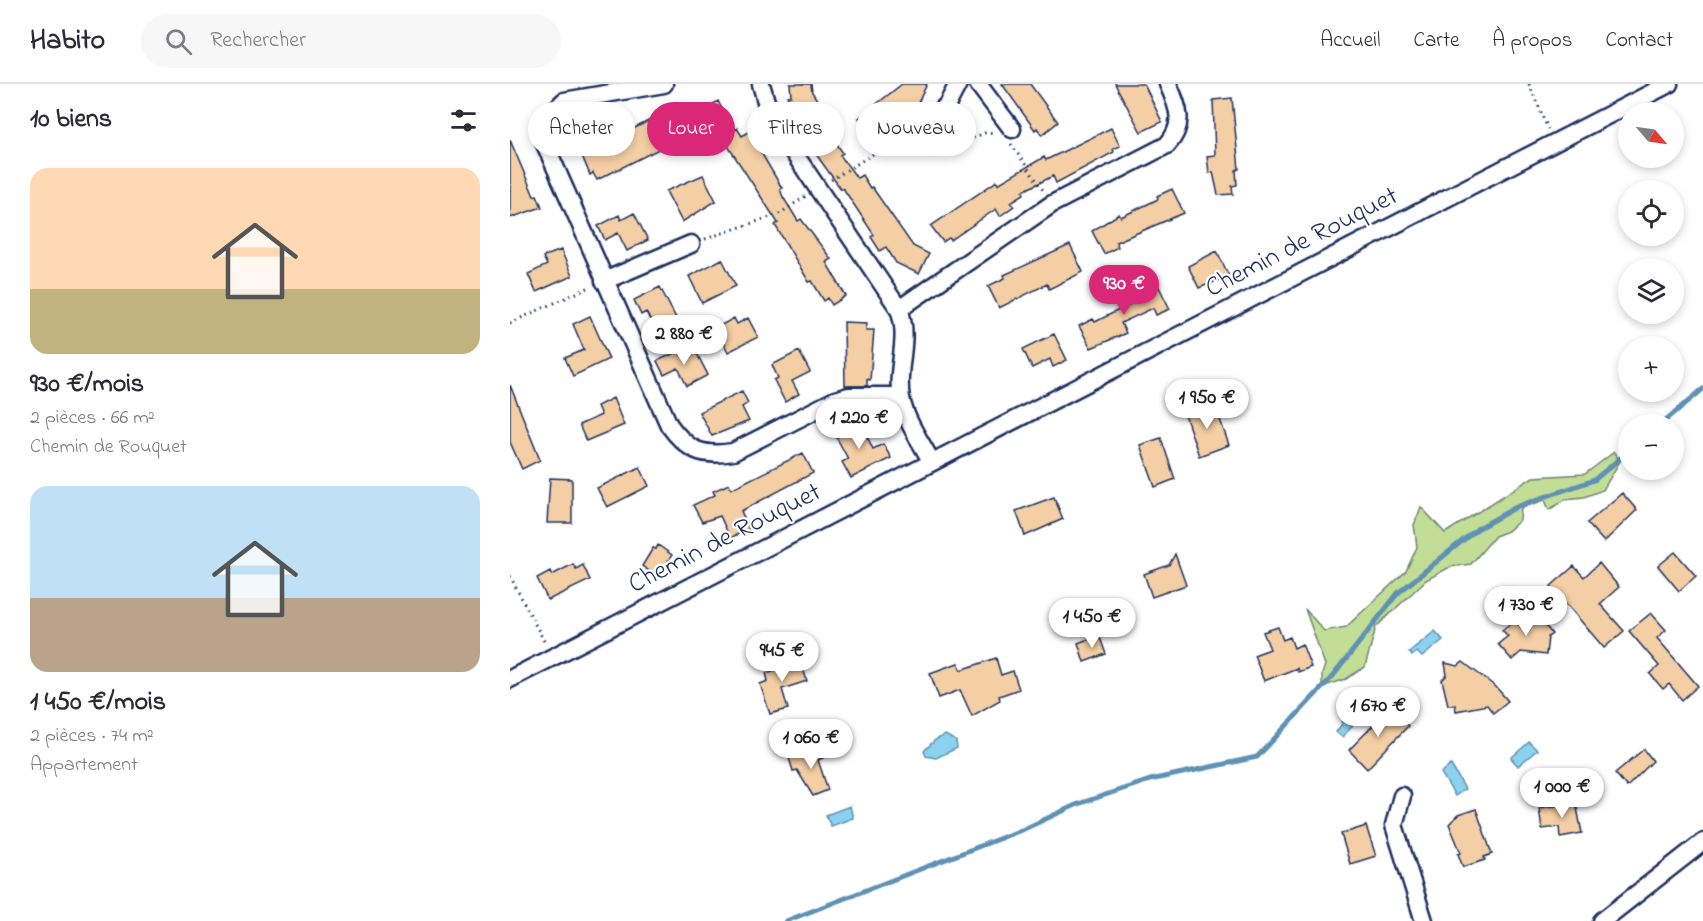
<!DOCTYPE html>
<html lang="fr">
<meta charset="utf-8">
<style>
body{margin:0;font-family:"Indie Flower",sans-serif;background:#f7f7f7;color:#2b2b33;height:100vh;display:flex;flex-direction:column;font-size:22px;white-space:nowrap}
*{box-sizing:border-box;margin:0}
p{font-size:20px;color:#7c7c81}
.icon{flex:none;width:33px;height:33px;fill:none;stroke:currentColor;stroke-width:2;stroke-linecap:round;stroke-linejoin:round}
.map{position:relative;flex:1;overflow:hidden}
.details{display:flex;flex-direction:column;background:#fff;width:510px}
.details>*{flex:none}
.top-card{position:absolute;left:18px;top:18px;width:570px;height:54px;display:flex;gap:12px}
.needle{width:39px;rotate:119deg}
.fabs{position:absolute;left:1108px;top:18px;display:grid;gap:12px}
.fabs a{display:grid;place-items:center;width:66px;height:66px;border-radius:50%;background:#fff;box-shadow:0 3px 9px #0003;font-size:30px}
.price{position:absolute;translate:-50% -51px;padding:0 14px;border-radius:21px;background:#fff;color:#222;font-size:20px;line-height:39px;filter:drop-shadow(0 2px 3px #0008)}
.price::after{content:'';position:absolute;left:50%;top:36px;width:18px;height:14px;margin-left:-9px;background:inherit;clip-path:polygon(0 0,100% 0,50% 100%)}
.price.on{background:#db2777;color:#fff}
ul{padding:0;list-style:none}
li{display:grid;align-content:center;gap:12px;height:318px;padding:0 30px}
li span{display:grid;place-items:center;height:186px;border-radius:18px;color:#555}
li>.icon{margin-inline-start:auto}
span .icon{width:108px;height:108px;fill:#fffc;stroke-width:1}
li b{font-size:26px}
h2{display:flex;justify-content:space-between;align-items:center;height:72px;padding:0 30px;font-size:26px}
.tag{padding:0 21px;border-radius:27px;background:#fff;box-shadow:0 3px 9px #0003;font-size:21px;line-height:54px}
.tag.on{background:#db2777;color:#fff}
header{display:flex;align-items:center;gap:36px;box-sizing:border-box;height:84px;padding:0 30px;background:#fff;border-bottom:2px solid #e1e1e2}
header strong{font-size:28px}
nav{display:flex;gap:33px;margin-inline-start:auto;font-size:21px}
.search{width:420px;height:54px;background:#f7f7f7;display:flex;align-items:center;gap:15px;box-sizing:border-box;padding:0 21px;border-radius:33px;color:#7c7c81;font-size:22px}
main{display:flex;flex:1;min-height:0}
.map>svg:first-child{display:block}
.green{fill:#c2dd95;stroke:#6e867a;stroke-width:1.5}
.water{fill:#8cd2ee;stroke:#5f91b4;stroke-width:1.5}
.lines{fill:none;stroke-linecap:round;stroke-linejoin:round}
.stream{stroke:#5f91b4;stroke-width:5}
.building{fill:#f4cea4;stroke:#1b2f5e;stroke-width:1.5}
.minor-casing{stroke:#1b2f5e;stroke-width:21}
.path{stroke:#1b2f5e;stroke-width:3;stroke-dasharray:1.5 4.5;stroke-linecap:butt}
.minor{stroke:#fff;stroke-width:16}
.labels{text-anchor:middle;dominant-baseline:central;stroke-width:4.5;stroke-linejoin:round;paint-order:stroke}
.street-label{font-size:27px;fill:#1b2f5e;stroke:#fff}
</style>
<header>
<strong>Habito</strong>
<div class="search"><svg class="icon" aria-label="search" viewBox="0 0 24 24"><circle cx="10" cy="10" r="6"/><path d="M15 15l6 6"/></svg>Rechercher</div>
<nav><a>Accueil</a><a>Carte</a><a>À propos</a><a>Contact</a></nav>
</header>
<main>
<section class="details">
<h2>10 biens<svg class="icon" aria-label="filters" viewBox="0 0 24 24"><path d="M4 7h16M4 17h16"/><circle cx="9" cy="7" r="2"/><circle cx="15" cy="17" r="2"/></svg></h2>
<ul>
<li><span style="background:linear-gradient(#ffd9b3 65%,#c2b280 0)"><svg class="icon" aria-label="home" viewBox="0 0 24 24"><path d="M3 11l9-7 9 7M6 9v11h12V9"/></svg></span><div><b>930 €/mois</b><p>2 pièces · 66 m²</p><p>Chemin de Rouquet</p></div></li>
<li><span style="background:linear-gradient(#bfe0f5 60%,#b9a48a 0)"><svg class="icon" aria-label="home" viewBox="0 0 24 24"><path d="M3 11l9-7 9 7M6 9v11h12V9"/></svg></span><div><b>1 450 €/mois</b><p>2 pièces · 74 m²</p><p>Appartement</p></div></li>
</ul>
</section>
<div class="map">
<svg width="1193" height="837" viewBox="0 0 1193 837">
<rect width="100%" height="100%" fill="#fff"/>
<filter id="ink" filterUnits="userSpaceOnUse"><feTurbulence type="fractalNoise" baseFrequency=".0167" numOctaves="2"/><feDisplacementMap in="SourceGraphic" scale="12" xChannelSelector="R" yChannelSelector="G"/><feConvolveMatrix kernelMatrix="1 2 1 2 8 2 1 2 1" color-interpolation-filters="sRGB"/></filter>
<g filter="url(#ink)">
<path class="green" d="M1104,368L1110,377L1093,406L1074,413L1056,415L1039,426L1035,416L1011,424L1010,436L998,447L985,452L961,480L940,483L916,496L866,543L855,583L836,595L812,603V590L815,581L795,525L814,547L836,543L896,487L907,463L904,441L911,423L935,449L1023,393L1075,390Z"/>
<path class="water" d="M1001,503L1008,506L1009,513L989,529L981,519Z
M925,547L933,556L912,573L907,568L902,572L899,568Z
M838,630L843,633L842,643L832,653L826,648L832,640L833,631Z
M435,651L446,657L447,664L426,674L416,672L414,667L425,656Z
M1019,658L1027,666L1008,682L1001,674Z
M941,681L955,705L945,712L931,689Z
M340,722L343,734L321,742L316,731Z"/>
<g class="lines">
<path class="stream" d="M1151,340L1193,305
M276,837L514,745L568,720L640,696L747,673L823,592L888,509L967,445L1008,422L1084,396L1119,367"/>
</g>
<path class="building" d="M280,0H301L302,8L318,33L315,35L323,48L320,50L333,69L330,71L347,94L352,91L360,104L362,103L403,162L419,170L409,190L386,179L376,163L370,167L361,153L364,151L333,104L331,105L282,37L288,33L277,12H281Z
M392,0H417L408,19L393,29L397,35L384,44L381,40L360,51L349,34Z
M492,0H520L548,38L532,51L527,44L525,46Z
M605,0H634L652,38L631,48Z
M722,14L729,85L726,86L727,101L722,102L723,110L708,111L703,88L699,89L697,72L705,71L703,16Z
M208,17L223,47L227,44L232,52L239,48L272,104L270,105L273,113L288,137L291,135L321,175L316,178L336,212L322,221L318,214L314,217L302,197L299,198L265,141L268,139L218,62L215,64L201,43L189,50L180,34Z
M146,33L159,60L87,96L83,89L80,91L68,62L91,49L96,59Z
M601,44L610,62L603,65L604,68L546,99L543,92L513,107L514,110L501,118L504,122L490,132L486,125L441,156L439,154L433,158L421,142L487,97L488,100L534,73L536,76Z
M0,56L24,112L27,111L32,123L0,134Z
M193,91L206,117L172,138L156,107Z
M662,105L674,129L606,158L608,163L594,170L582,147L609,130L611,133L648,115L647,112Z
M124,129L138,156L117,167L108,149L95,156L88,142L109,131L111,136Z
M560,161L573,188L539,205L537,200L489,224L478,202L495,194L494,191Z
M51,166L62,192L26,208L18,190L37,181L33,173Z
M707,167L719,192L689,204L678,182Z
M212,175L226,202L192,219L179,192Z
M647,199L660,225L646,231L643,224L611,239L616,249L581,264L569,242L583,235L585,238L619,221L615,214Z
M150,203L169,240L150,249L147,243L144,244L136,228L131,231L124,216Z
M80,232L99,275L63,292L55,274L74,266L63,240Z
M224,234L227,240L238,234L248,253L218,268L206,244Z
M334,238L357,239L356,246H364L360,296L357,295V302H335Z
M544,250L557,276L543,283L540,275L522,284L513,265Z
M184,264L198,291L177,302L168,284L154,291L147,277L169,267L171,271Z
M289,267L300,288L282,297L289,310L275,318L264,296L268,294L262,281Z
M0,301L30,376L12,385L0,358Z
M232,307L238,319L232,323L239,337L202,352L189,328Z
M103,314L114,341L76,357L69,341L91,331L87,322Z
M705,321L719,361L689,372L675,331Z
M346,338L351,348L354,346L363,365L373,360L381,374L341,394L332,378L338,375L323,347Z
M651,354L665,395L645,403L630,361Z
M293,369L303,389L231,427L239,445L220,454L210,432L192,438L183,421L205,411L203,407L219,400L221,405Z
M130,383L139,402L97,423L87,404Z
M40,394L62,395V439H37Z
M1112,409L1127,426L1094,458L1077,439Z
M544,413L553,435L515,452L506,427Z
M148,461L162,471L148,493L132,482L143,464L146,465Z
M1165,468L1186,492L1169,507L1148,482Z
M665,470L676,501L642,513L634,490L659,481Z
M1089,479L1109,503L1090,520L1114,547L1094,564L1041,502L1064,482L1074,493Z
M63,480L66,485L73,481L80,496L38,516L27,494L40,487L42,491Z
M1025,528L1042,550L1038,553L1036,571L1011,568L1002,576L988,560L998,552L992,546L1005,536L1009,541Z
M1141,529L1156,546L1147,554L1188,602L1172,616L1159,600L1153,605L1140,590L1149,582L1119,547Z
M768,543L773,556L780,553L784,564L792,560L801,583L788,588L787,584L754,597L744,571L760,565L753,548Z
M589,551L596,570L574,578L568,559Z
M288,569L297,597L272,605L278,625L260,630L250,600L258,597L256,589L273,583L270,575Z
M486,574L491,591L503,587L509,605L489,612L490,616L462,632L450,606L429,614L420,589L448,579L451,586Z
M953,578L986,603L998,617L983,629L977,621L946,627L945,621H938L932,596L937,591L935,579L948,582Z
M880,624L898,642L857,685L839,666Z
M316,664L319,671L308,676L318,706L303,712L287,686L283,687L279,674Z
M1134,665L1143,677L1117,703L1105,689Z
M1066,719L1072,749L1050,753L1049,743L1032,745L1029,724Z
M966,725L982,770L974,773L975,776L953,783L948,770L951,769L939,740L948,731Z
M856,742L866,772L840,780L831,750Z"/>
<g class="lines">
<g class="minor-casing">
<path id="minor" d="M154,0L54,17C40,30 35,42 35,60L159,341C177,366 191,373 223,368L325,316L339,312H390
M251,0L261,35L389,225C401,256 385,284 391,314C395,336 411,358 421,377
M468,0L502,45
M403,53L437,21L448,0
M94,197L181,160
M389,225L542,120L657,61C676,40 668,23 658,0
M0,595L1159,0
M892,712L884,741L914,837
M1092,837L1193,758"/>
</g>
<path class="path" d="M1019,0L1038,45
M501,60L533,106
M407,70L420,72L477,48L485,49
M321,96L387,55
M195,155L269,130L296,112
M0,239L80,203
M0,492L35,559"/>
<use href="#minor" class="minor"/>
</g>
</g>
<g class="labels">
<g class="street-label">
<text transform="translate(792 159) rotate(-27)">Chemin de Rouquet</text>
<text transform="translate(215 455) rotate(-27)">Chemin de Rouquet</text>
</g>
</g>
</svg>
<div class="fabs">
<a><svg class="needle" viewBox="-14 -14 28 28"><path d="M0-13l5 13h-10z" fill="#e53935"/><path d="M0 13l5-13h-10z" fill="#7c7c81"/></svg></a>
<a><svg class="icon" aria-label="locate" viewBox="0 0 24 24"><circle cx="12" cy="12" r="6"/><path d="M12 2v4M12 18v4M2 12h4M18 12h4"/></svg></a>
<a><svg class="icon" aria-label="layers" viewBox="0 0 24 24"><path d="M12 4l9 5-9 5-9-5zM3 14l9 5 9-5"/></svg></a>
<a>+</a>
<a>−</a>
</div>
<b class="price on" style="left:614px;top:232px">930 €</b>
<b class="price" style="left:174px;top:282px">2 880 €</b>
<b class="price" style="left:697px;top:346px">1 950 €</b>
<b class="price" style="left:349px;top:366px">1 220 €</b>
<b class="price" style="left:1016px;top:553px">1 730 €</b>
<b class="price" style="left:582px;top:565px">1 450 €</b>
<b class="price" style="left:272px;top:599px">945 €</b>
<b class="price" style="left:868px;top:654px">1 670 €</b>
<b class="price" style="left:301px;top:686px">1 060 €</b>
<b class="price" style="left:1052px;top:735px">1 000 €</b>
<div class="top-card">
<a class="tag">Acheter</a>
<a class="tag on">Louer</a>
<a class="tag">Filtres</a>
<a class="tag">Nouveau</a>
</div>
</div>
</main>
